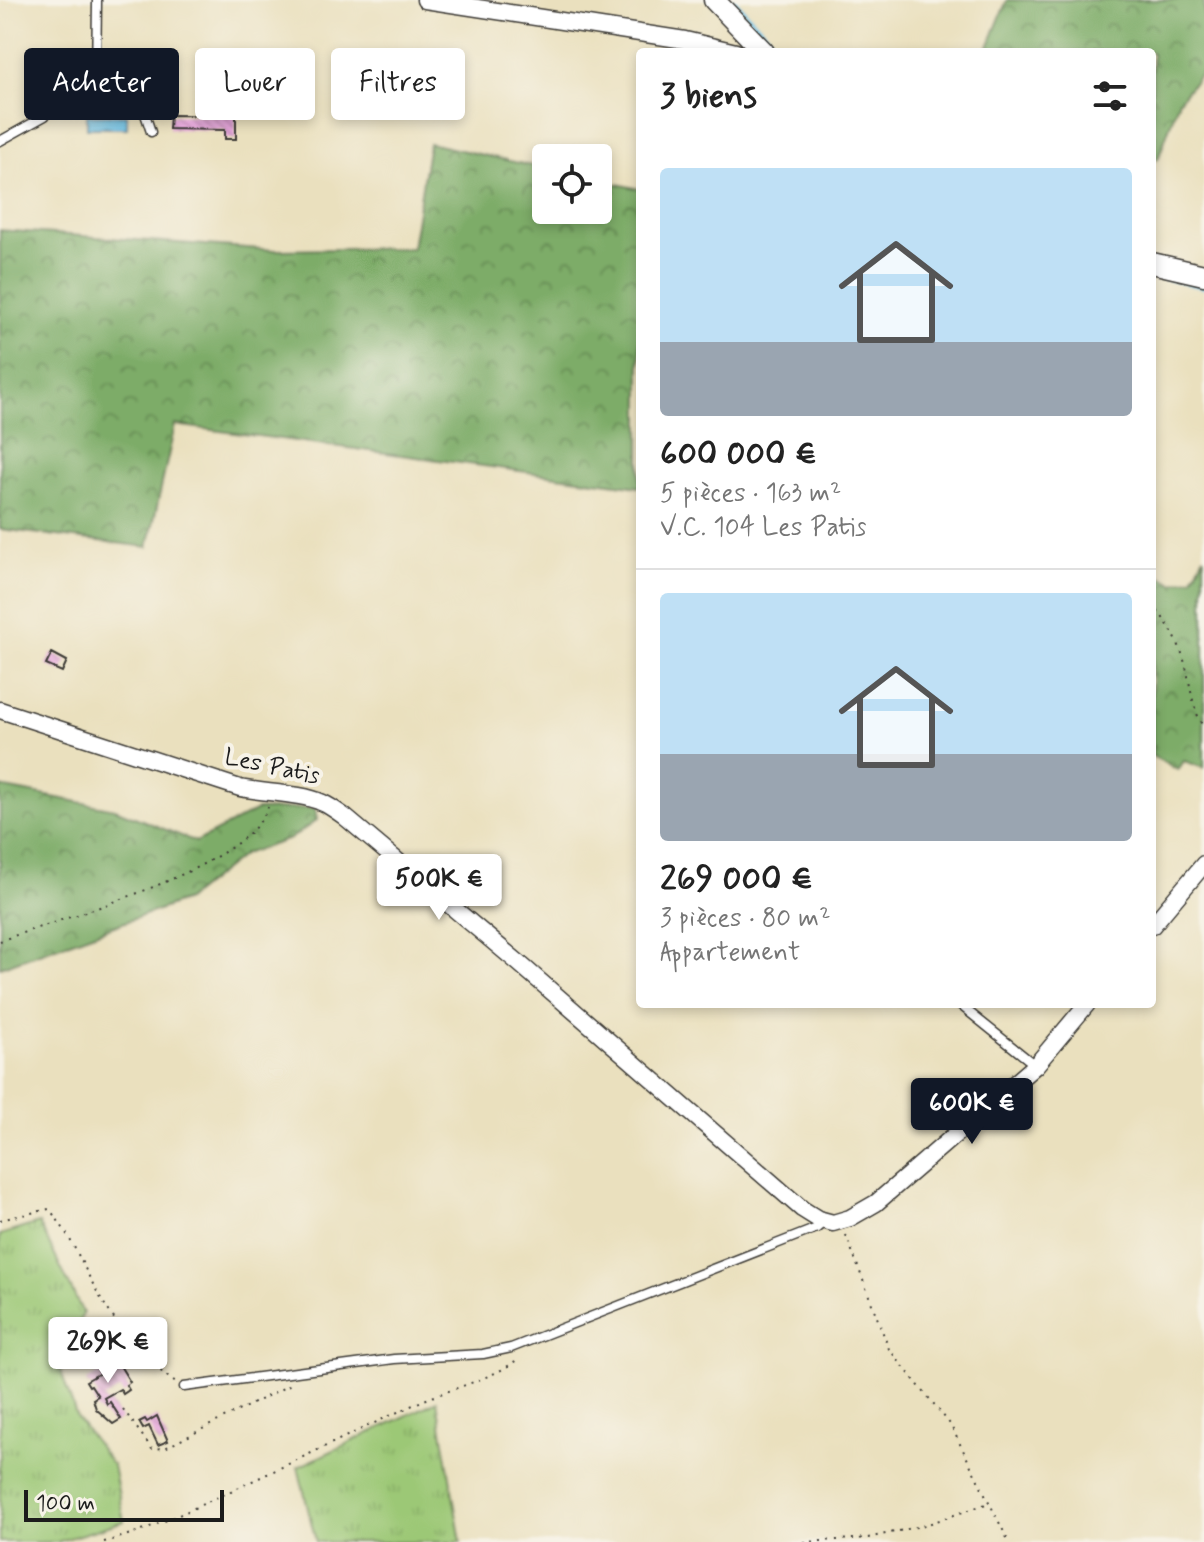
<!DOCTYPE html>
<html lang="fr">
<meta charset="utf-8">
<style>
body{margin:0;font-family:Mynerve,sans-serif;background:#f6f6f6;color:#222;height:100vh;display:flex;flex-direction:column;font-size:30px;white-space:nowrap}
*{box-sizing:border-box;margin:0}
p{font-size:26px;color:#767676}
.icon{flex:none;width:44px;height:44px;fill:none;stroke:currentColor;stroke-width:2;stroke-linecap:round;stroke-linejoin:round}
.map{position:relative;flex:1;overflow:hidden}
.panel{position:absolute;left:636px;top:48px;width:520px;height:960px;display:flex;flex-direction:column;background:#fff;border-radius:8px;box-shadow:0 4px 12px #0003}
.panel>*{flex:none}
.hud{position:absolute;left:24px;top:48px;width:492px;height:72px;display:flex;gap:16px}
.controls{position:absolute;left:532px;top:144px;display:grid;gap:16px}
.controls a{display:grid;place-items:center;width:80px;height:80px;border-radius:8px;background:#fff;box-shadow:0 4px 12px #0003;font-size:40px}
.scale{position:absolute;left:24px;bottom:20px;width:200px;box-sizing:border-box;padding-left:8px;border:4px solid #1c1c1c;border-top:0;font-size:22px;line-height:28px;white-space:nowrap;color:#1c1c1c;-webkit-text-stroke:6px #f7f3e8;paint-order:stroke}
.price{position:absolute;translate:-50% -68px;padding:0 18px;border-radius:8px;background:#fff;color:#222;font-size:26px;line-height:52px;filter:drop-shadow(0 2px 4px #0008)}
.price::after{content:'';position:absolute;left:50%;top:48px;width:24px;height:18px;margin-left:-12px;background:inherit;clip-path:polygon(0 0,100% 0,50% 100%)}
.price.selected{background:#111827;color:#fff}
ul{padding:0;list-style:none}
li{display:grid;align-content:center;gap:16px;height:424px;padding:0 24px}
li+li{border-top:2px solid #e0e0e0}
li span{display:grid;place-items:center;height:248px;border-radius:8px;color:#555}
li>.icon{margin-inline-start:auto}
span .icon{width:144px;height:144px;fill:#fffc;stroke-width:1}
li b{font-size:34px}
h2{display:flex;justify-content:space-between;align-items:center;height:96px;padding:0 24px;font-size:34px}
.pill{padding:0 28px;border-radius:8px;background:#fff;box-shadow:0 4px 12px #0003;font-size:28px;line-height:72px}
.pill.selected{background:#111827;color:#fff}
.map>svg:first-child{display:block}
.grass{fill:url(#grass-tufts);stroke:#5c7249;stroke-width:2}
.forest{fill:url(#forest-crowns);stroke:#4c6442;stroke-width:2}
.water{fill:url(#water-waves);stroke:#426e82;stroke-width:2}
.lines{fill:none;stroke-linecap:round;stroke-linejoin:round}
.stream{stroke:#69c1e7;stroke-width:4}
.building{fill:url(#building-back-hatch)}
.service-casing{stroke:#3b3934;stroke-width:11}
.minor-casing{stroke:#3b3934;stroke-width:19}
.tertiary-casing{stroke:#3b3934;stroke-width:23}
.path{stroke:#3b3934;stroke-width:2;stroke-dasharray:2 6;stroke-linecap:butt}
.service{stroke:#fff;stroke-width:8}
.minor{stroke:#fff;stroke-width:16}
.tertiary{stroke:#fff;stroke-width:20}
.labels{text-anchor:middle;dominant-baseline:central;stroke-width:8;stroke-linejoin:round;paint-order:stroke}
.street-label{font-size:24px;fill:#1c1c1c;stroke:#f7f3e8}
</style>
<div class="map">
<svg width="1204" height="1542" viewBox="0 0 1204 1542">
<defs>
<pattern id="grass-tufts" width="24" height="20" patternUnits="userSpaceOnUse" patternTransform="scale(2)"><rect width="24" height="20" fill="#9cc876"/><path d="M3 7l-1-3M5 7V3M7 7l1-3M15 17l-1-3M17 17v-4M19 17l1-3" fill="none" stroke="#86ab66"/></pattern>
<pattern id="forest-crowns" width="20" height="18" patternUnits="userSpaceOnUse" patternTransform="scale(2)"><rect width="20" height="18" fill="#7dac67"/><path d="M2 6a3 3 0 1 1 6 0M12 15a3 3 0 1 1 6 0" fill="none" stroke="#668b54"/></pattern>
<pattern id="water-waves" width="16" height="10" patternUnits="userSpaceOnUse" patternTransform="scale(2)"><rect width="16" height="10" fill="#69c1e7"/><path d="M0 5q4-4 8 0t8 0" fill="none" stroke="#5aa5c6"/></pattern>
<pattern id="building-back-hatch" width="6" height="6" patternUnits="userSpaceOnUse" patternTransform="scale(2)"><rect width="6" height="6" fill="#e5a6da"/><path d="M-1 5l2 2M0 0l6 6M5-1l2 2" fill="none" stroke="#c48eba"/></pattern>
</defs>
<rect width="100%" height="100%" fill="#f7f3e8"/>
<filter id="ink" filterUnits="userSpaceOnUse"><feTurbulence type="fractalNoise" baseFrequency=".0125" numOctaves="2"/><feDisplacementMap in="SourceGraphic" scale="16" xChannelSelector="R" yChannelSelector="G"/><feConvolveMatrix kernelMatrix="1 2 1 2 8 2 1 2 1" color-interpolation-filters="sRGB"/></filter>
<filter id="wash" filterUnits="userSpaceOnUse"><feTurbulence type="fractalNoise" baseFrequency=".006" numOctaves="4" result="noise"/><feDisplacementMap in="SourceGraphic" scale="32" xChannelSelector="R" yChannelSelector="G"/><feGaussianBlur stdDeviation="1.8" result="paint"/><feColorMatrix in="noise" values="0 0 0 0 0 0 0 0 0 0 0 0 0 0 0 0 0 1.4 0 .05"/><feComposite in="paint" operator="in"/></filter>
<g filter="url(#wash)">
<rect width="100%" height="100%" fill="#eae0be"/>
<path class="grass" d="M39,1223L83,1313L60,1369L77,1418L113,1466L124,1521L57,1542H0V1235Z
M437,1401L461,1542H316L298,1467Z"/>
<path class="forest" d="M1007,0H1204V70L1179,100L1158,159L1152,160V52H986Z
M429,143L546,169V210H598V180L640,189V487L175,425L148,547L0,529V230L275,250L412,248Z
M1204,556V768L1184,761L1178,770L1152,756V565L1159,575L1173,583L1193,578Z
M0,787L115,809L196,842L257,810L315,808L317,820L290,839L244,854L186,900L0,967Z"/>
<path class="water" d="M87,115H127V128H87Z"/>
<g class="lines">
<path class="stream" d="M734,0L783,52
M1152,276L1204,287"/>
</g>
<g id="blocks">
<path class="building" d="M170,115L236,116V139H225V130L169,129Z
M52,653L67,661L62,672L46,665Z
M111,1351L130,1382L126,1385L129,1390L123,1394L120,1389L104,1398L107,1404L110,1402L121,1419L113,1424L96,1409L93,1399L98,1396L91,1385L89,1386L86,1381L100,1373L93,1361Z
M157,1416L168,1441L158,1445L149,1426L143,1429L139,1422L145,1419L147,1422Z"/>
</g>
</g>
<g filter="url(#ink)">
<use href="#blocks" fill-opacity="0" stroke="#3b3934" stroke-width="2"/>
<g class="lines">
<g class="service-casing">
<path id="service" d="M96,80L143,108L151,132
M0,141L45,116L53,97L67,82L96,80L97,0
M959,1004L1035,1065
M184,1387L394,1359L483,1354L511,1348L817,1228L824,1222"/>
</g>
<g class="minor-casing">
<path id="minor" d="M425,0L685,40L736,52
M0,710L240,788C264,793 302,793 323,803C330,806 338,812 345,817L520,964L802,1209L818,1219L833,1223L850,1218L876,1203L1036,1065L1087,1004
M1152,926L1204,864"/>
</g>
<g class="tertiary-casing">
<path id="tertiary" d="M714,0L764,52
M1152,263L1204,275"/>
</g>
<path class="path" d="M1152,605C1167,621 1178,639 1184,660C1191,683 1191,707 1204,728
M0,941C62,917 246,870 268,807
M0,1220L49,1209C74,1238 85,1274 105,1305C121,1331 151,1366 176,1383
M846,1235L889,1349L950,1424L1009,1542
M123,1409L152,1449L165,1448L291,1384
M104,1542C150,1530 192,1509 235,1489C298,1460 360,1429 424,1400C446,1391 505,1374 518,1358
M804,1542L868,1538L925,1525L989,1503"/>
<use href="#service" class="service"/>
<use href="#minor" class="minor"/>
<use href="#tertiary" class="tertiary"/>
</g>
</g>
<g class="labels">
<g class="street-label">
<text transform="translate(272 767) rotate(12)">Les Patis</text>
</g>
</g>
</svg>
<div class="controls">
<a><svg class="icon" aria-label="locate" viewBox="0 0 24 24"><circle cx="12" cy="12" r="6"/><path d="M12 2v4M12 18v4M2 12h4M18 12h4"/></svg></a>
</div>
<div class="scale">100 m</div>
<b class="price" style="left:439px;top:922px">500K €</b>
<b class="price selected" style="left:972px;top:1146px">600K €</b>
<b class="price" style="left:108px;top:1385px">269K €</b>
<div class="hud">
<a class="pill selected">Acheter</a>
<a class="pill">Louer</a>
<a class="pill">Filtres</a>
</div>
<section class="panel">
<h2>3 biens<svg class="icon" aria-label="filters" viewBox="0 0 24 24"><path d="M4 7h16M4 17h16"/><circle cx="9" cy="7" r="2"/><circle cx="15" cy="17" r="2"/></svg></h2>
<ul>
<li><span style="background:linear-gradient(#bfe0f5 70%,#9aa5b1 0)"><svg class="icon" aria-label="home" viewBox="0 0 24 24"><path d="M3 11l9-7 9 7M6 9v11h12V9"/></svg></span><div><b>600 000 €</b><p>5 pièces · 163 m²</p><p>V.C. 104 Les Patis</p></div></li>
<li><span style="background:linear-gradient(#bfe0f5 65%,#9aa5b1 0)"><svg class="icon" aria-label="home" viewBox="0 0 24 24"><path d="M3 11l9-7 9 7M6 9v11h12V9"/></svg></span><div><b>269 000 €</b><p>3 pièces · 80 m²</p><p>Appartement</p></div></li>
</ul>
</section>
</div>
